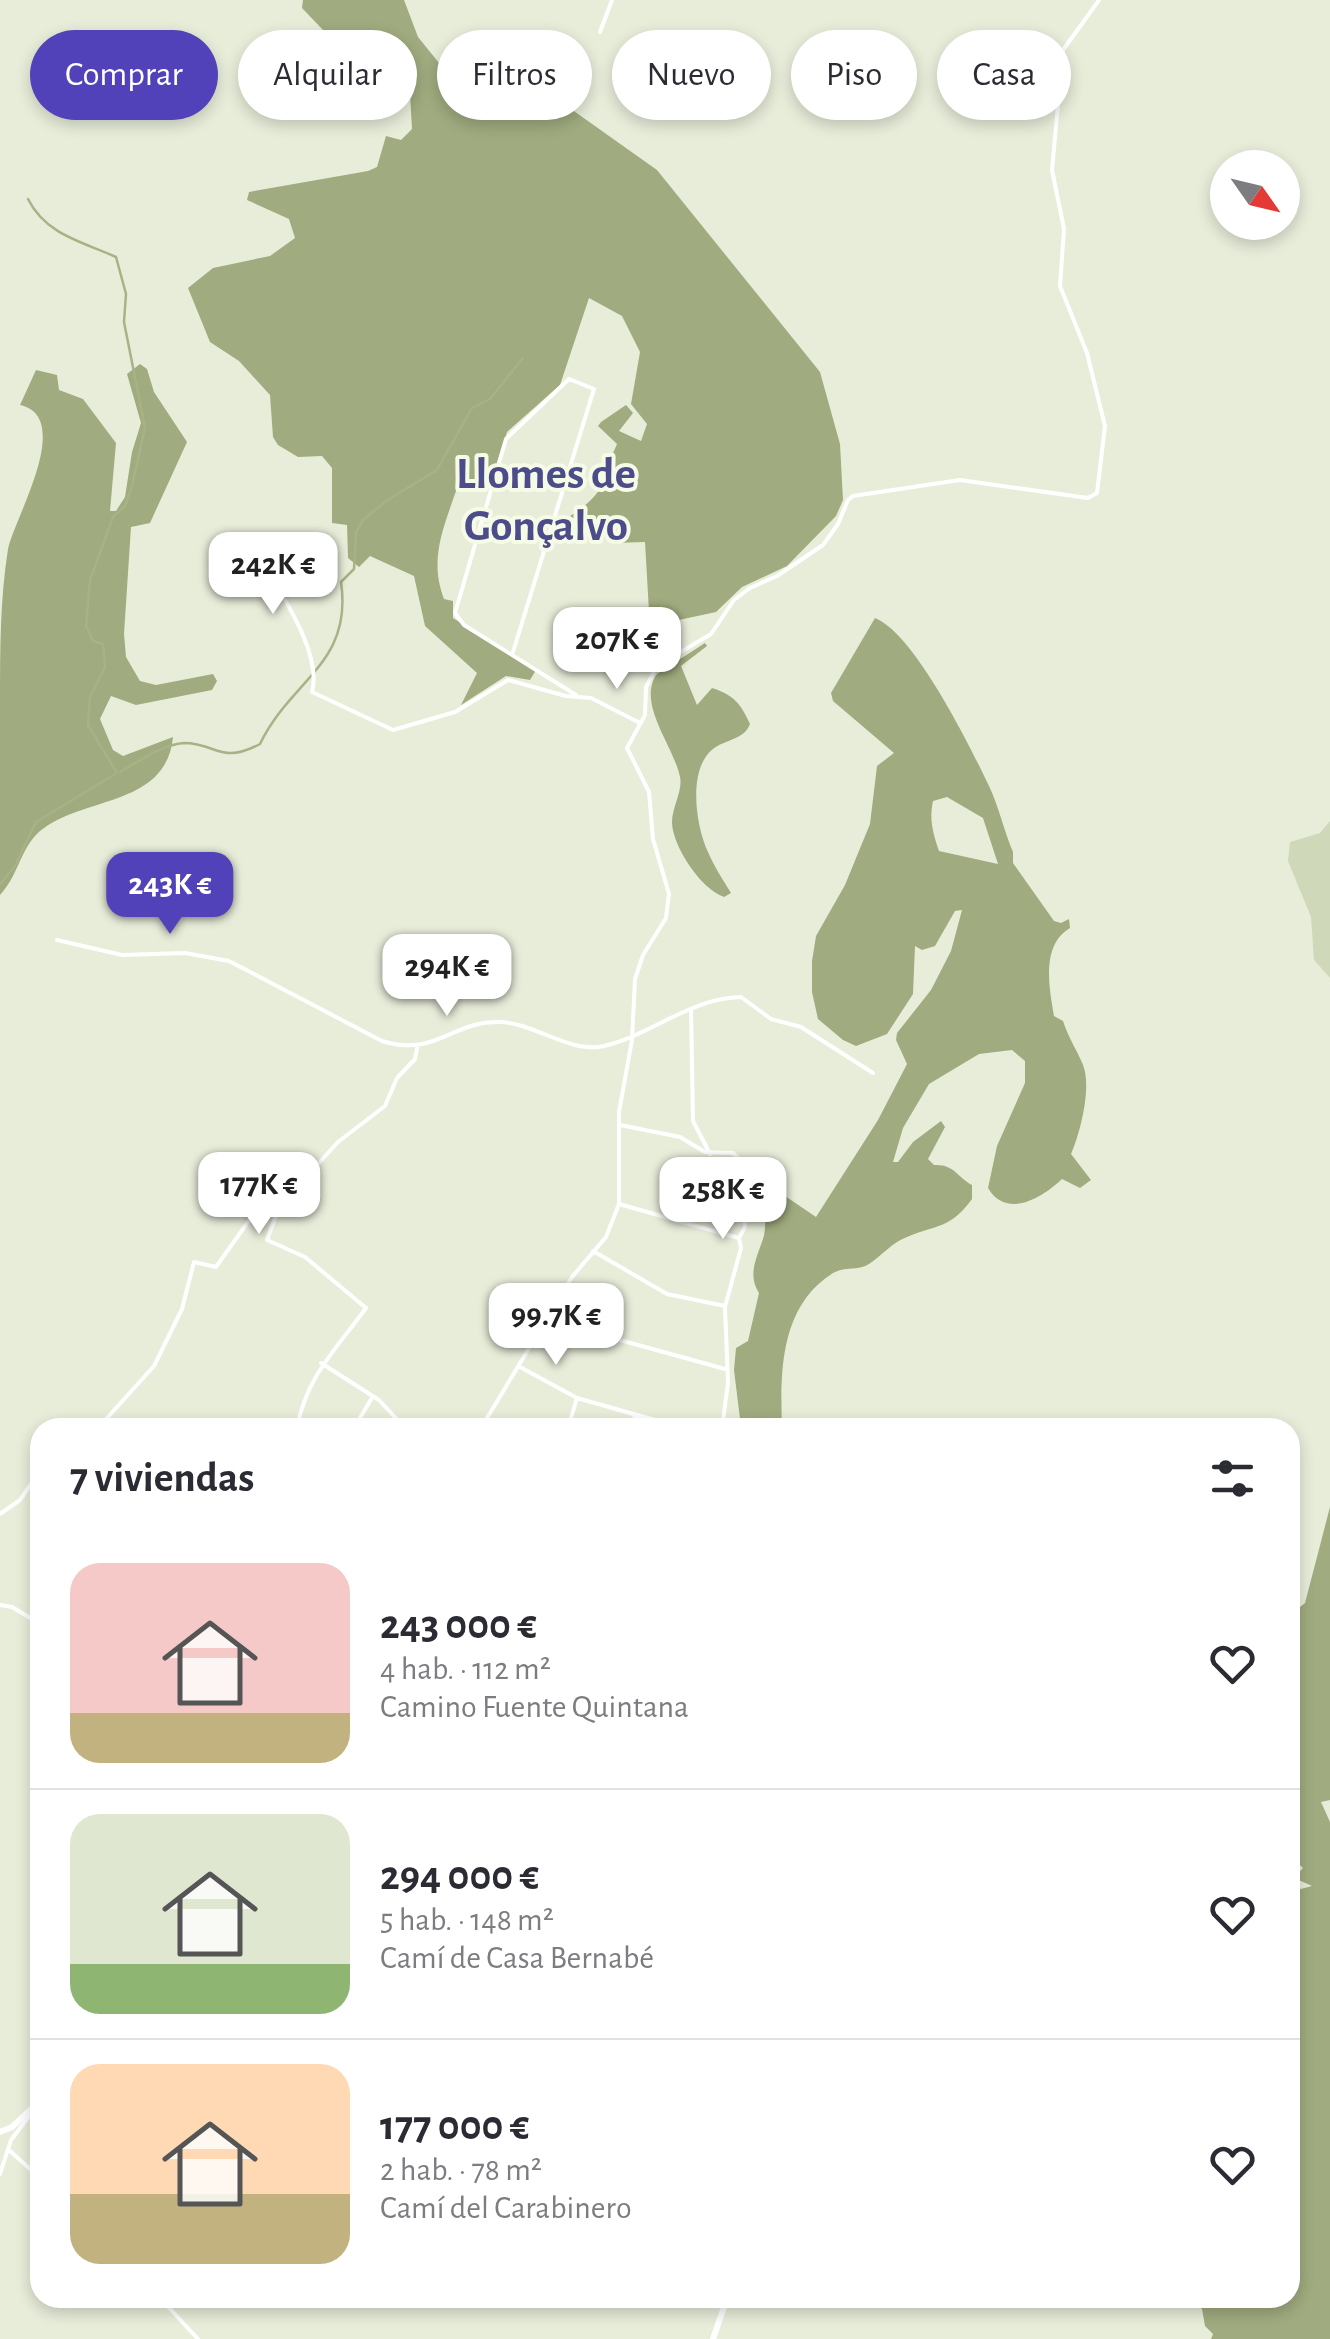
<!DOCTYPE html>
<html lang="es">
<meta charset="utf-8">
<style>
body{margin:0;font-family:"Alegreya Sans",sans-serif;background:#f7f7f7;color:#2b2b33;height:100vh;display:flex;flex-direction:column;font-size:38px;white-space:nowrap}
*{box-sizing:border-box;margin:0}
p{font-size:32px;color:#7c7c81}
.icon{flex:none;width:55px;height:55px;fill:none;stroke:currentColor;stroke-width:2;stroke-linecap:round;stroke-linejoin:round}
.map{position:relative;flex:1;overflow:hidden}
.details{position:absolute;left:30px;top:1418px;width:1270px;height:890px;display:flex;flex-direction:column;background:#fff;border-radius:30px;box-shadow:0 5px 15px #0003}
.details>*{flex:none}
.hud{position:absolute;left:30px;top:30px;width:1270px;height:90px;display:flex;gap:20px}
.needle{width:65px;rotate:124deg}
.tools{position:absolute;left:1210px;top:150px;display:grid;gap:20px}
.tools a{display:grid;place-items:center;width:90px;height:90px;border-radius:50%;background:#fff;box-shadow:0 5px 15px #0003;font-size:50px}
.price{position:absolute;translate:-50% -85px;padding:0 22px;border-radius:20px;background:#fff;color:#222;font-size:32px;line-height:65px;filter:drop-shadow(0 2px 5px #0008)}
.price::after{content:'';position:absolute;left:50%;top:60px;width:30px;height:22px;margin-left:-15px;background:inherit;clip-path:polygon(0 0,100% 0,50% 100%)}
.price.selected{background:#5142ba;color:#fff}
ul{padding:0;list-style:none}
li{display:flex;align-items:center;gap:30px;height:250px;padding:0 40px}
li+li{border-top:2px solid #e1e1e2}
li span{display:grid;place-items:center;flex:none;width:280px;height:200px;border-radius:30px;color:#555}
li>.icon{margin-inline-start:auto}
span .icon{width:120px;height:120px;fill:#fffc;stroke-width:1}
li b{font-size:42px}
h2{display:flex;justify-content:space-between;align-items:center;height:120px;padding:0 40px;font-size:42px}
.chip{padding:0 35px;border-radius:45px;background:#fff;box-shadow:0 5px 15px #0003;font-size:35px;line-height:90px}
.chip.selected{background:#5142ba;color:#fff}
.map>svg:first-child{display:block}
.green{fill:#cfd8b8}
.forest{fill:#a0ab7f;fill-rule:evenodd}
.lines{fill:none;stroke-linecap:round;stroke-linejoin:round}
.stream{stroke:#a7b286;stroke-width:2.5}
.minor{stroke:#fff;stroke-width:4}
.secondary{stroke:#fff;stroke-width:6}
.labels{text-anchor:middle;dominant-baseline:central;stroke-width:8;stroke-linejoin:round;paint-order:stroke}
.district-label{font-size:45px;font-weight:bold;fill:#4d4c8a;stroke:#f5fbe7}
</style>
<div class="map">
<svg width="1330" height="2339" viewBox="0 0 1330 2339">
<rect width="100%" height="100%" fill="#e8edda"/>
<path class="green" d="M1330,821V978L1314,960L1311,917L1288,861L1290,842L1320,833Z"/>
<path class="forest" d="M303,0H404L418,37L460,89L480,102L516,111L571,109L657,170L820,372L840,444L843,500L836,516L787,566L742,587L716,612L665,623L656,621L649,612L645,542L613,543L570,516C610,490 599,483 617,444L598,426L601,422L626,405L633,413L619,431L641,441L647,424L631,404L640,352L622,316L589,298L560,385L507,432L489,488L468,485L456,491C443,529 429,560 444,599L453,601V618L536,670L530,680L506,676L461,705L477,673L425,626L414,576L370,556L359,567L348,558L347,525L332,523V468L322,456L298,457L278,445L273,437L270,395L239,361L210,342L188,288L213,268L270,256L295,238L289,219L247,200L249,192L368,171L377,167L386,136L401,140L412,129L410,93L323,30L302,8Z
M140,364L147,369L154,392L187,442L150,523L131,527L124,634L126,657L140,681L156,685L213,674L217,681L212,690L136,705L111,696L100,719L113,750L123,756L173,737C166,810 76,795 36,835C21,850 17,877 0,895C0,830 0,766 0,702C0,650 0,600 8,549C14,519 75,417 20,405L36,370L57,375L59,390L83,399L116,443L110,511H116L125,497L132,452L141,423L127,374Z
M875,618C914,633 970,746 989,786C999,807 1004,831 1013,852V863L1054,921L1061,923L1069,919L1070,928C1041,945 1049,987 1054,1016L1063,1021C1068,1037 1077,1050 1083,1065C1092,1087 1080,1134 1071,1154L1091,1180L1080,1188L1062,1179C1043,1197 1007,1220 988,1188L997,1146L1025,1083V1061L1012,1050L979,1054L929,1084L903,1128L893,1162H898L913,1142L941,1121L945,1127L928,1159L934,1165C954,1164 956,1176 972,1185V1199C950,1229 938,1224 907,1237C891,1243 883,1255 869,1264C859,1271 846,1266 833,1273C780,1306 780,1372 782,1427H741L734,1370L736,1348L748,1341L759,1293C747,1275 757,1257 763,1239C768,1223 763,1197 763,1181L816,1217L878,1120L907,1064L896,1040L897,1033L931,990L951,951L962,910L955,911L935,946L922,950L915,946L913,994L887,1034L856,1046L843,1040L818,1019L812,992V961L816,936L845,885L870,824L877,766L894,753L833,701L831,693ZM947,797L983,818L998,864L939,851C933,833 929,820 933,801Z
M705,643L707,646L681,666L697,705L712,688C734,695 741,704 750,724C744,740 726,739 713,749C687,769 696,827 708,852C714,866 723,880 731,893L724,897C701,889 673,847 672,823C672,807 683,791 680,777C674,746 636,703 657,674Z
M1330,1507V1800L1321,1802L1330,1822V2339H1211L1213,2334L1205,2326L1202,2309L1188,2298H1290V1918L1294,1912L1290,1902L1297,1890L1312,1886L1294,1878L1303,1868L1290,1856V1615L1305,1603Z"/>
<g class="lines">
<path class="stream" d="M120,772C138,762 163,744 184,743C217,743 220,765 260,744C291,679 353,664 341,582L354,569L356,532L364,519L386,501L437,470L472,408L490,399L523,358
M0,884L15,866L36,822L117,773L88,725L90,697L105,667L103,644L93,641L86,626L90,580L113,517L125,506L132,486L145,428L124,322L126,294L116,257C83,242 46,235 28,199"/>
<path class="minor" d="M600,32L612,0
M259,555C279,591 323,653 312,692L393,730L455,712L508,680L566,696L591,698L640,723
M513,652L594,389L569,379L506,439L455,613L464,625L576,695
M57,940L122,955L185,953L229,961L382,1041C436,1058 453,1020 500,1022C535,1023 570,1054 604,1046C651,1035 690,998 741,997L771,1019L801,1027L873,1073
M691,1010L693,1121L710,1154
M620,1125L680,1137L705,1152L733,1153L741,1161L745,1227L739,1238L741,1248L725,1307L728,1383L722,1428
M274,1198L278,1210L267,1240L305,1257L366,1308C337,1348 306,1377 297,1428
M619,1204L739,1238
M593,1251L667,1294L725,1306
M552,1308L609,1337L725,1369
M321,1363L379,1400L405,1428
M520,1367L577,1398L683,1428
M98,1428L154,1366L182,1309L194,1262L216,1267L255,1212L298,1186L338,1142L385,1106L397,1078L415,1059L417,1048
M354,1428L373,1396
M481,1428L572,1277L606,1237L619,1204V1112L632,1040L635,979L643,955L666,918L669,894L653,839L649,792L627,748L645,715L646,687L657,666L711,634L734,600L750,588L777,576L823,545L838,524L848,500L853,496L960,480L1088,498L1097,493L1105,426L1087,353L1060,286L1064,229L1052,170L1063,50L1099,0
M568,1428L577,1398
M632,1428L635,1415
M0,1514L20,1500L40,1471
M0,1605L12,1607L40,1624
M10,2151L40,2178
M0,2174L11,2140L33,2111L40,2087
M160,2298L198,2339"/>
<path class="secondary" d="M0,2132L12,2127L40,2101
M713,2339L727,2298"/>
</g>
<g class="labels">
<g class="district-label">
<text x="546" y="474">Llomes de<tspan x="546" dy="52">Gonçalvo</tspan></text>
</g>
</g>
</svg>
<div class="tools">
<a><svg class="needle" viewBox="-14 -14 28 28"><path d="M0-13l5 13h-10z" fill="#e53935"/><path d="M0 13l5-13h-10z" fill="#7c7c81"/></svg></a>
</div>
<b class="price" style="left:273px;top:617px">242K €</b>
<b class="price" style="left:617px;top:692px">207K €</b>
<b class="price selected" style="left:170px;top:937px">243K €</b>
<b class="price" style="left:447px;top:1019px">294K €</b>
<b class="price" style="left:259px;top:1237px">177K €</b>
<b class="price" style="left:723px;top:1242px">258K €</b>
<b class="price" style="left:556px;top:1368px">99.7K €</b>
<div class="hud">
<a class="chip selected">Comprar</a>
<a class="chip">Alquilar</a>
<a class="chip">Filtros</a>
<a class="chip">Nuevo</a>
<a class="chip">Piso</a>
<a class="chip">Casa</a>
</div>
<section class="details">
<h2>7 viviendas<svg class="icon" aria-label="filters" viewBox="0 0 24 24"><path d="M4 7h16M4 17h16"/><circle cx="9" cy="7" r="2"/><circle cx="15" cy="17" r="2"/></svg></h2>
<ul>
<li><span style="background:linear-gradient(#f6c9c9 75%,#c2b280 0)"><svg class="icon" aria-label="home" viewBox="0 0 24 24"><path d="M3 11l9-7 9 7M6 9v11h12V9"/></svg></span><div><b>243 000 €</b><p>4 hab. · 112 m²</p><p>Camino Fuente Quintana</p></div><svg class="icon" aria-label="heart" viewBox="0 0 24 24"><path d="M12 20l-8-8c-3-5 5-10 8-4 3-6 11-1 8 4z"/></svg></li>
<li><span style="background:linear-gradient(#dfe7d0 75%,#8fb573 0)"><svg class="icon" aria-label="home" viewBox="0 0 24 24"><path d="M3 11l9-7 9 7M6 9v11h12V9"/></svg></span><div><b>294 000 €</b><p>5 hab. · 148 m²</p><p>Camí de Casa Bernabé</p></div><svg class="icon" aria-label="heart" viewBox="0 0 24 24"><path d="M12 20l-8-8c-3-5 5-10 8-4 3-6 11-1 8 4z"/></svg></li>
<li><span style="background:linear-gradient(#ffd9b3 65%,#c2b280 0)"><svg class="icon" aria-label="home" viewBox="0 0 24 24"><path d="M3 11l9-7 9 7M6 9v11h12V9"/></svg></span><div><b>177 000 €</b><p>2 hab. · 78 m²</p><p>Camí del Carabinero</p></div><svg class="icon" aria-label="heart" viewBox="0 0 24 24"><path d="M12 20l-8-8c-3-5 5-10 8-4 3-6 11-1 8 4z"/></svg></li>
</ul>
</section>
</div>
